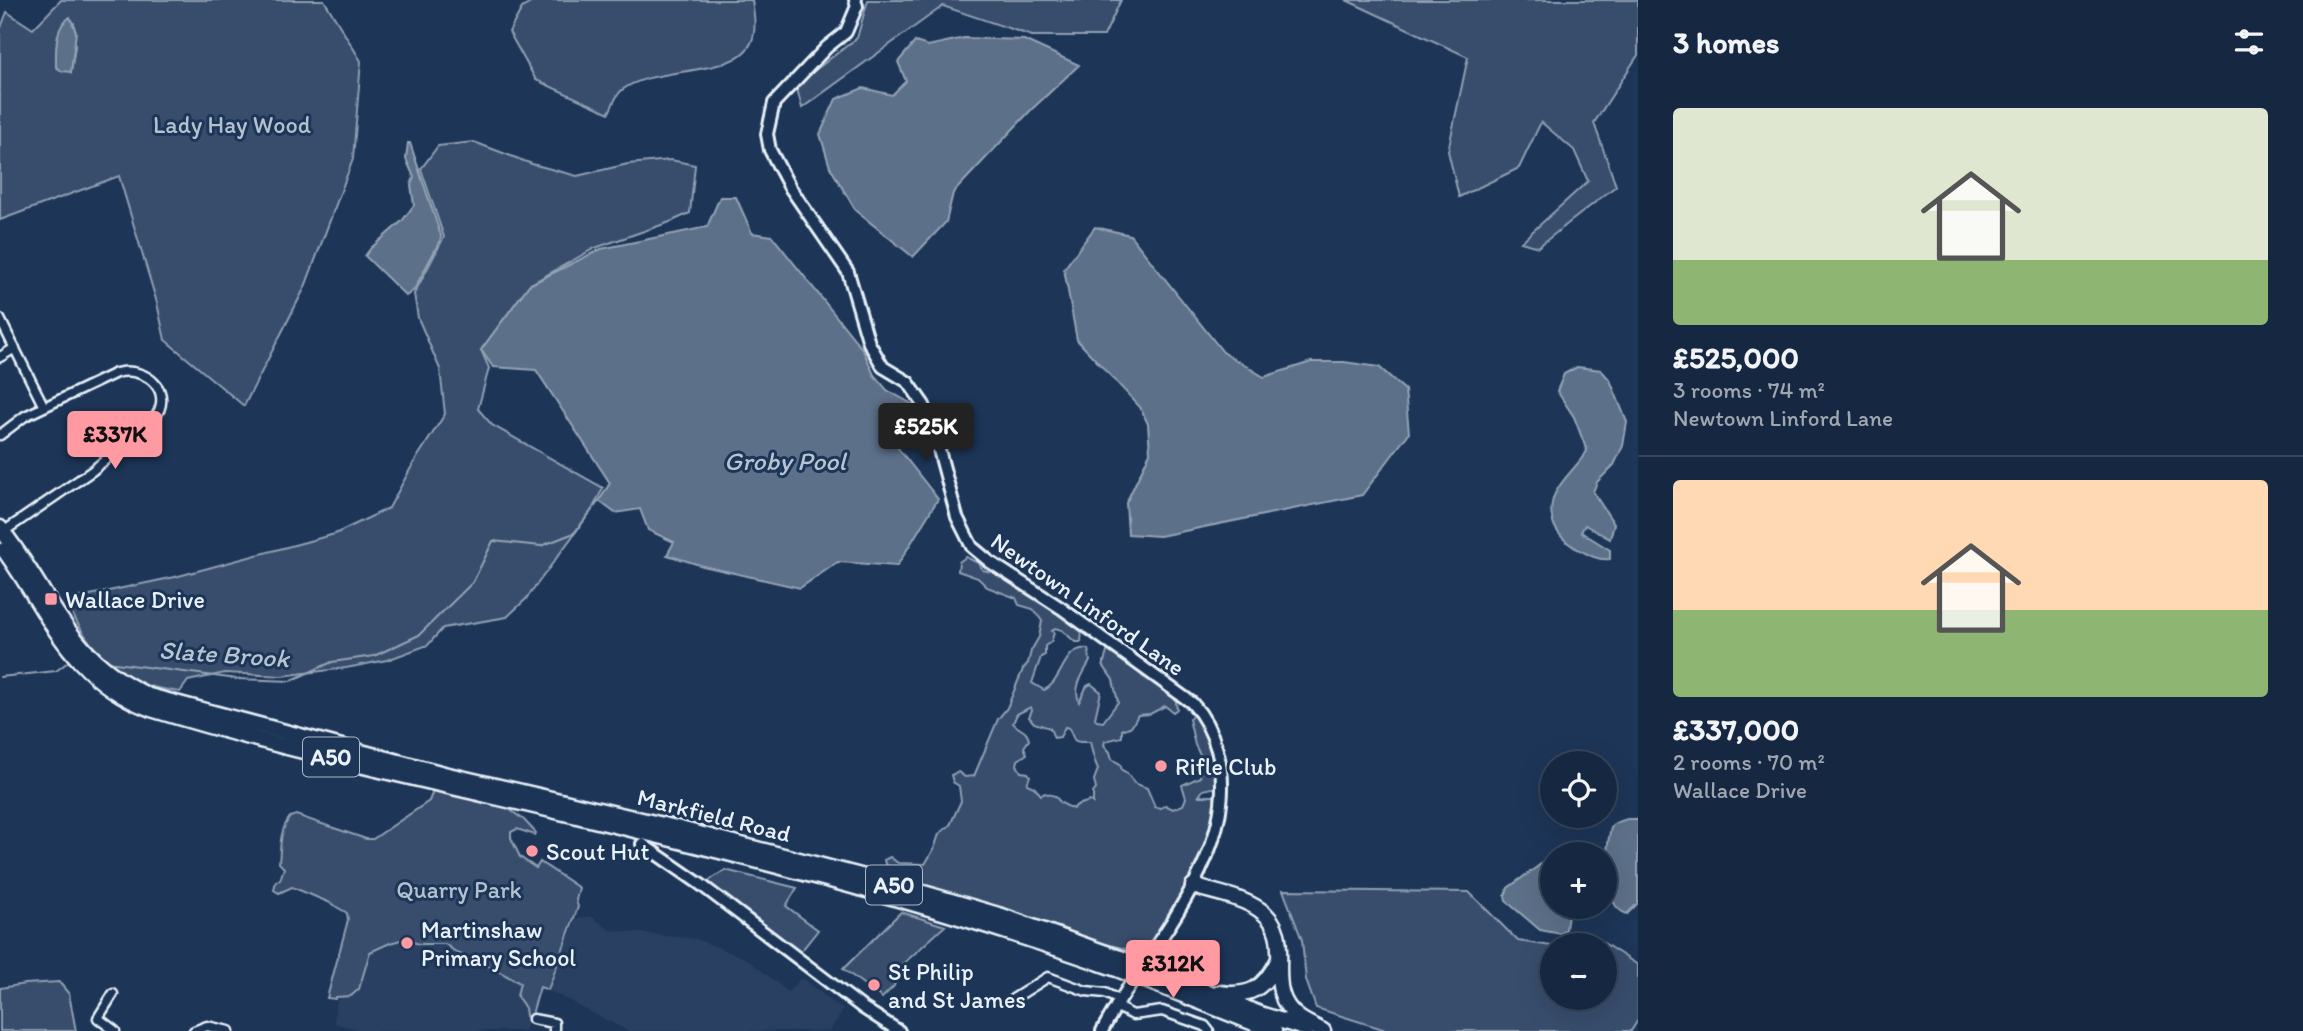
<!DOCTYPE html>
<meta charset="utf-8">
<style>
body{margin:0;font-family:Itim,sans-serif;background:#1f3048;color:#f1f3f6;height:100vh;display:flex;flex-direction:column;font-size:26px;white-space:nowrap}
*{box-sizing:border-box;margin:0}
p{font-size:23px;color:#9ea6b1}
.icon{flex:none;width:38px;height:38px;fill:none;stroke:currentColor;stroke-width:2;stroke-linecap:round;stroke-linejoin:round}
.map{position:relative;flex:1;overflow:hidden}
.drawer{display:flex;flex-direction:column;background:#162841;width:665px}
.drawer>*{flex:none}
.controls{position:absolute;left:1540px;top:751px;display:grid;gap:14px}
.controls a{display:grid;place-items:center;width:77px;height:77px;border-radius:50%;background:#162841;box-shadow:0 7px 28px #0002,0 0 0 2px #35445a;font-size:35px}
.price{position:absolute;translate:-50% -60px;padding:0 16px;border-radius:7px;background:#ff9aa2;color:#111;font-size:23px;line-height:46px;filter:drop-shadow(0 2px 4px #0008)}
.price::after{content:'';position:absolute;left:50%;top:42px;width:21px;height:16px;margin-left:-10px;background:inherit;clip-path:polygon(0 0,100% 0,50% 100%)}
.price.active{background:#222;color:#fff}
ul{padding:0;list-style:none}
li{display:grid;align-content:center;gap:14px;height:371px;padding:0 35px}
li+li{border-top:2px solid #35445a}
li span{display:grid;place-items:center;height:217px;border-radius:7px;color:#555}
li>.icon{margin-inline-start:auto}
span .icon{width:126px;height:126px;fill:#fffc;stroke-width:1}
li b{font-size:30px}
h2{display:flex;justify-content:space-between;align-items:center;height:84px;padding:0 35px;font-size:30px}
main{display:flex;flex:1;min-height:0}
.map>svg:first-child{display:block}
.built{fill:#2a4162}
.green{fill:#374d6c;stroke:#909fb2;stroke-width:2;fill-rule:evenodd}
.water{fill:#5d7089;stroke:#95a4b5;stroke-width:2}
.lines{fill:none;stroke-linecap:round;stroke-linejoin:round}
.stream{stroke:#95a4b5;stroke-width:2}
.street-casing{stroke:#e8f1f8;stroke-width:13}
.secondary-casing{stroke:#e8f1f8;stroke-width:16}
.highway-casing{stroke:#e8f1f8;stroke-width:19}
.street{stroke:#1d3557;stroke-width:8}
.secondary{stroke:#1d3557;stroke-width:10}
.highway{stroke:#1d3557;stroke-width:14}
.highway-bridge-casing{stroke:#e8f1f8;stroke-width:19;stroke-linecap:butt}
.highway-bridge{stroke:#1d3557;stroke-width:14}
.poi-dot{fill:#ff9aa2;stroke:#1d3557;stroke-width:2.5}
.labels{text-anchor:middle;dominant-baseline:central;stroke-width:6;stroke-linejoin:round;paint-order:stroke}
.shield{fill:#1d3557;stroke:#abb9c8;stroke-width:2}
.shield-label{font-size:23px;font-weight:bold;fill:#e8f1f8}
.park-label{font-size:24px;fill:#b3c0ce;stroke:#1d3557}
.poi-label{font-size:24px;fill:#e8f1f8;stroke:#1d3557;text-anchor:start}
.street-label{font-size:24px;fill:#e8f1f8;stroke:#1d3557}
.water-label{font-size:26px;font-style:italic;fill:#b7c4d1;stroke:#1d3557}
</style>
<main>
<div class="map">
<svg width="1638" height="1031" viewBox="0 0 1638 1031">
<rect width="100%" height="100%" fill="#1d3557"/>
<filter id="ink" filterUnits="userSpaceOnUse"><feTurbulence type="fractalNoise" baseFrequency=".0143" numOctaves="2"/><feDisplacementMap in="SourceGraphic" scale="14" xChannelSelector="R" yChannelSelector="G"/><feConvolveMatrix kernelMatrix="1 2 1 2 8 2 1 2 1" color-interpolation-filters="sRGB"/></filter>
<g filter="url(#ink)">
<path class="built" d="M368,897L539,985L524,1031H364L334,1023L336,1005Z
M591,916L610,930L696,939L747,959L788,992L801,978L843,1010L830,1031H628L548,990L576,919Z"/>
<path class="green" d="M61,0H324L361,61L353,159L305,287L244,406L165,340L157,303L119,176L0,220V30L7,12L33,29ZM63,23H74L75,47L71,72L57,42Z
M536,0H752C754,13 757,31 751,43C734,78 654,65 622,90C616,95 612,106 609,113L536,80L509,32L522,8Z
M868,0H1121L1104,36H1032L943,6L802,108L796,85L857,38Z
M1346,0H1638V55L1594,123L1616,186L1538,247L1521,242L1588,181L1574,150L1541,122L1519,168L1459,197L1448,151L1468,57Z
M474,142L532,164L577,176L628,164L671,160L695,165L690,213L670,222L595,248L529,285L481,350L489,368L478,409L492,425L603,488L592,510L526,599L507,617L443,628L428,645L387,660L346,668L281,676L225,673L188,681L180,692C161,689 137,686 122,674C96,656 78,628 66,600L175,577L335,534L389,508L413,464L445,414L440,369L418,318L414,294L444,237L421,169L438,146Z
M966,557L978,563L983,570C989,572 1000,572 1005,577C1014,584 1023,593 1036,595L1082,630L1081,642H1075L1062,630L1055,628L1052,631L1054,633L1051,642L1045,646V655L1041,657L1032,683L1044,690C1063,682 1063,645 1088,649L1090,661C1083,675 1073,686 1079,702L1087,686L1091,684L1101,692L1095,718L1097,721L1103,722L1118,702L1113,680L1103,665L1108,649L1125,662L1135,666L1143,677L1157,683L1166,692L1175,696L1177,709L1173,712L1165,706L1150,714L1138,715L1132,726L1122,730V737L1105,741L1104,745L1110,752L1112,759L1120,764L1122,770L1127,773L1134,783L1147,788L1155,807L1161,808L1165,805L1173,809L1183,805L1186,798L1182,785L1200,777L1201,767L1204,763L1195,745L1189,719L1193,715L1200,716L1214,753L1217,787L1203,790L1199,796H1214C1222,819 1203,855 1194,877L1189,878C1179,906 1161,931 1142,953L1094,941L936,889L935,887L894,878L890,875L892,868L885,864L884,860L890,857L898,863L925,864L934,849L939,834L950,825L961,801L959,786L953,782L951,775L958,772L965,777L974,776L998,719L1007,708L1023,669L1028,663L1031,651L1039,637L1042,621L1033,609L1019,605L1016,598L987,587L978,578L958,571L959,562ZM1031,707L1032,710L1029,717L1034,723L1050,728L1054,738L1060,737L1065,727L1069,728C1075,744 1074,742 1090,742C1093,754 1092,756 1098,769L1094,780L1096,789L1093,793V803L1090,801L1077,805L1073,809L1061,803L1055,796L1045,793L1041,795L1034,787L1027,784L1030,776L1028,773L1021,772L1017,765L1018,760L1027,754L1024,747L1029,740C1027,729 1018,730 1013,723L1017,714Z
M434,789L506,807L524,820L536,833L535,835L517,829L511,832V838L520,857L536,868L540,862L579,888L576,900L578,907L548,990L540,987L532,1014L528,1017L526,1016L525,1008L517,996L520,983L487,965L457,953L445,944H419L404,939L390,943L370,952L359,989L351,996L336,997L335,999L327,998L348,920L347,913L328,902L292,887L279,893L274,890L276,881L280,880L284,868L279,863C281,845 279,832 290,817L296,815L366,839H373L429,801Z
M725,870L797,888L786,906L818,930L798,955L710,886L707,882Z
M1283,890L1469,892L1518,941L1552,946V998H1605V945H1566L1594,937L1638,965V1020L1631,1031H1389L1316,1008L1306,980L1302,940Z
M901,912L945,926L892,974L896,979L894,986L882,998L843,969Z
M59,982L69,994L76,1031H0V988L25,984Z"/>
<path class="water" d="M70,17L76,32L71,72L62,71L56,67C56,50 54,27 70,17Z
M964,38L1024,40L1079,65L1031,110L953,193L946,222L913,257L856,211L830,167L820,134L836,99L863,88L892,95L906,81L898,62L915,42L928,46Z
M408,143H410L441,236L440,241L414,290L406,296L365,256L371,248L402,221L414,205L411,185L414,177L406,159Z
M720,197H736L752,233L772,236L863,350L874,375L887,390L914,405L916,425L898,448L938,499L897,566L838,562L800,588L703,566L667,555L674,542L648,530L640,509L615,513L599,501L610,483L536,370L493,367L481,350L529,285L601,249L707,227Z
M1095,227L1130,235L1223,352L1264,377L1311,362H1344L1379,367L1405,390L1409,433L1362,495L1160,536L1128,534L1126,503L1150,453L1148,424L1140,407L1077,340L1064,269Z
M1577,367L1601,370L1610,380L1627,422L1623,446L1614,465L1597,482L1593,492L1614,524L1610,539L1585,525L1581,532L1610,550V559C1597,561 1585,553 1574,547C1565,542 1556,532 1553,522C1544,490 1572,475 1587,451L1574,417L1557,391L1564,374Z
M1627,819H1638V903L1627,914C1601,906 1605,850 1611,828L1615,823Z
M1552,856V906L1569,907L1566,929L1561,934L1540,930L1506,901L1505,895L1508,888Z"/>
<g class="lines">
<path class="stream" d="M108,662L237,679L290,681L332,662L374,656L419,635L473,582L493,541L541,546L574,533L599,501
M0,677L56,671L68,662"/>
<g class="street-casing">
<path id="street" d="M0,319L44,407
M0,357L15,348
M0,435L25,416L116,373C147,365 176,393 153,420L92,471L3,532
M113,994L98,1018L115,1031
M1013,999L1048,977L1086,991L1105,993L1119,1000
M1115,1006L1133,1015L1162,1011L1205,1026L1209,1031
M533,1019L554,1023V1031
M194,1031L207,1026L229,1031"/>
</g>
<g class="secondary-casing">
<path id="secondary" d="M855,0L857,6L846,32L827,47L774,103L767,134L770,150L789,186L848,272L869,343L883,367L908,382L924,405L935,435L957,517L972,547L990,562L1061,608L1192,703C1205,717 1212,732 1217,750C1246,850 1145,949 1102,1031
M642,844L700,884L863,1008L899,1031"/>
</g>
<g class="highway-casing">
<path id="highway" d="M0,528C53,595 64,656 149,696L444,774L676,828L903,887L1002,916L1120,958
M4,550C51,615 69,678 151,709C292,752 437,783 581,817C761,860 940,906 1114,968
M1193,886C1215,893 1242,897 1260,910C1300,938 1258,988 1299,1018C1306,1023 1315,1027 1323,1031
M1161,974L1260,1014L1307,1029
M1155,984L1274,1031
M1219,993C1250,997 1264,989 1278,961"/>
</g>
<use href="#street" class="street"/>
<use href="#secondary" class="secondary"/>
<use href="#highway" class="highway"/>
<g class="highway-bridge-casing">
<path id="highway-bridge" d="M1120,958L1161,974
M1114,968L1155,984"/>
</g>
<use href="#highway-bridge" class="highway-bridge"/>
</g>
</g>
<g class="poi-dot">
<rect x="44" y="592" width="14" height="14" rx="3.5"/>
<circle cx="1161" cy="766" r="7"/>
<circle cx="532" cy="851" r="7"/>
<circle cx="407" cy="943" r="7"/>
<circle cx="874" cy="985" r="7"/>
</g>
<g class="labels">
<g class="shield">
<rect x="303" y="737.5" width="56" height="39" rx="5"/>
<rect x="866" y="865.5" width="56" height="39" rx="5"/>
</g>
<g class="shield-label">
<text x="331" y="757">A50</text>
<text x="894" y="885">A50</text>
</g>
<g class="park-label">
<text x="232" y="124">Lady Hay Wood</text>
<text x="459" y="889">Quarry Park</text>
</g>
<g class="poi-label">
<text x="65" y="599">Wallace Drive</text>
<text x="1175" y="766">Rifle Club</text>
<text x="546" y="851">Scout Hut</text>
<text x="421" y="929">Martinshaw<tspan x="421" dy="28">Primary School</tspan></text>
<text x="888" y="971">St Philip<tspan x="888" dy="28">and St James</tspan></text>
</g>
<g class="street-label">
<text transform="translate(1088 604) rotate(35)">Newtown Linford Lane</text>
<text transform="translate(714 815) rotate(14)">Markfield Road</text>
</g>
<g class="water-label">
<text x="785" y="461">Groby Pool</text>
<text transform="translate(224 654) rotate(4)">Slate Brook</text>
</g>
</g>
</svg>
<div class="controls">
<a><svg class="icon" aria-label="locate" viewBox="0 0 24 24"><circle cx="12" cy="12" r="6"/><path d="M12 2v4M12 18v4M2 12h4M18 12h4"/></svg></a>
<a>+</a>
<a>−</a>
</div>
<b class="price active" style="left:926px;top:463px">£525K</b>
<b class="price" style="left:115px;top:471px">£337K</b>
<b class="price" style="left:1173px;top:1000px">£312K</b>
</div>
<section class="drawer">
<h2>3 homes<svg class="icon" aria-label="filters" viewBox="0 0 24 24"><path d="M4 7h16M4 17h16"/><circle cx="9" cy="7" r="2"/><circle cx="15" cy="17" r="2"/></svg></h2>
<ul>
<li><span style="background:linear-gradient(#dfe7d0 70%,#8fb573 0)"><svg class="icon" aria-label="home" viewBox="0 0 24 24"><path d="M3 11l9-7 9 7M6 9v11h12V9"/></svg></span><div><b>£525,000</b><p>3 rooms · 74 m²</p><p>Newtown Linford Lane</p></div></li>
<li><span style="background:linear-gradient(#ffd9b3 60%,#8fb573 0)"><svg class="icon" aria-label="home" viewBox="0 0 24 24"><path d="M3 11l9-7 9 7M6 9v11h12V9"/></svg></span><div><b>£337,000</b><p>2 rooms · 70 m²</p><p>Wallace Drive</p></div></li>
</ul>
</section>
</main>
